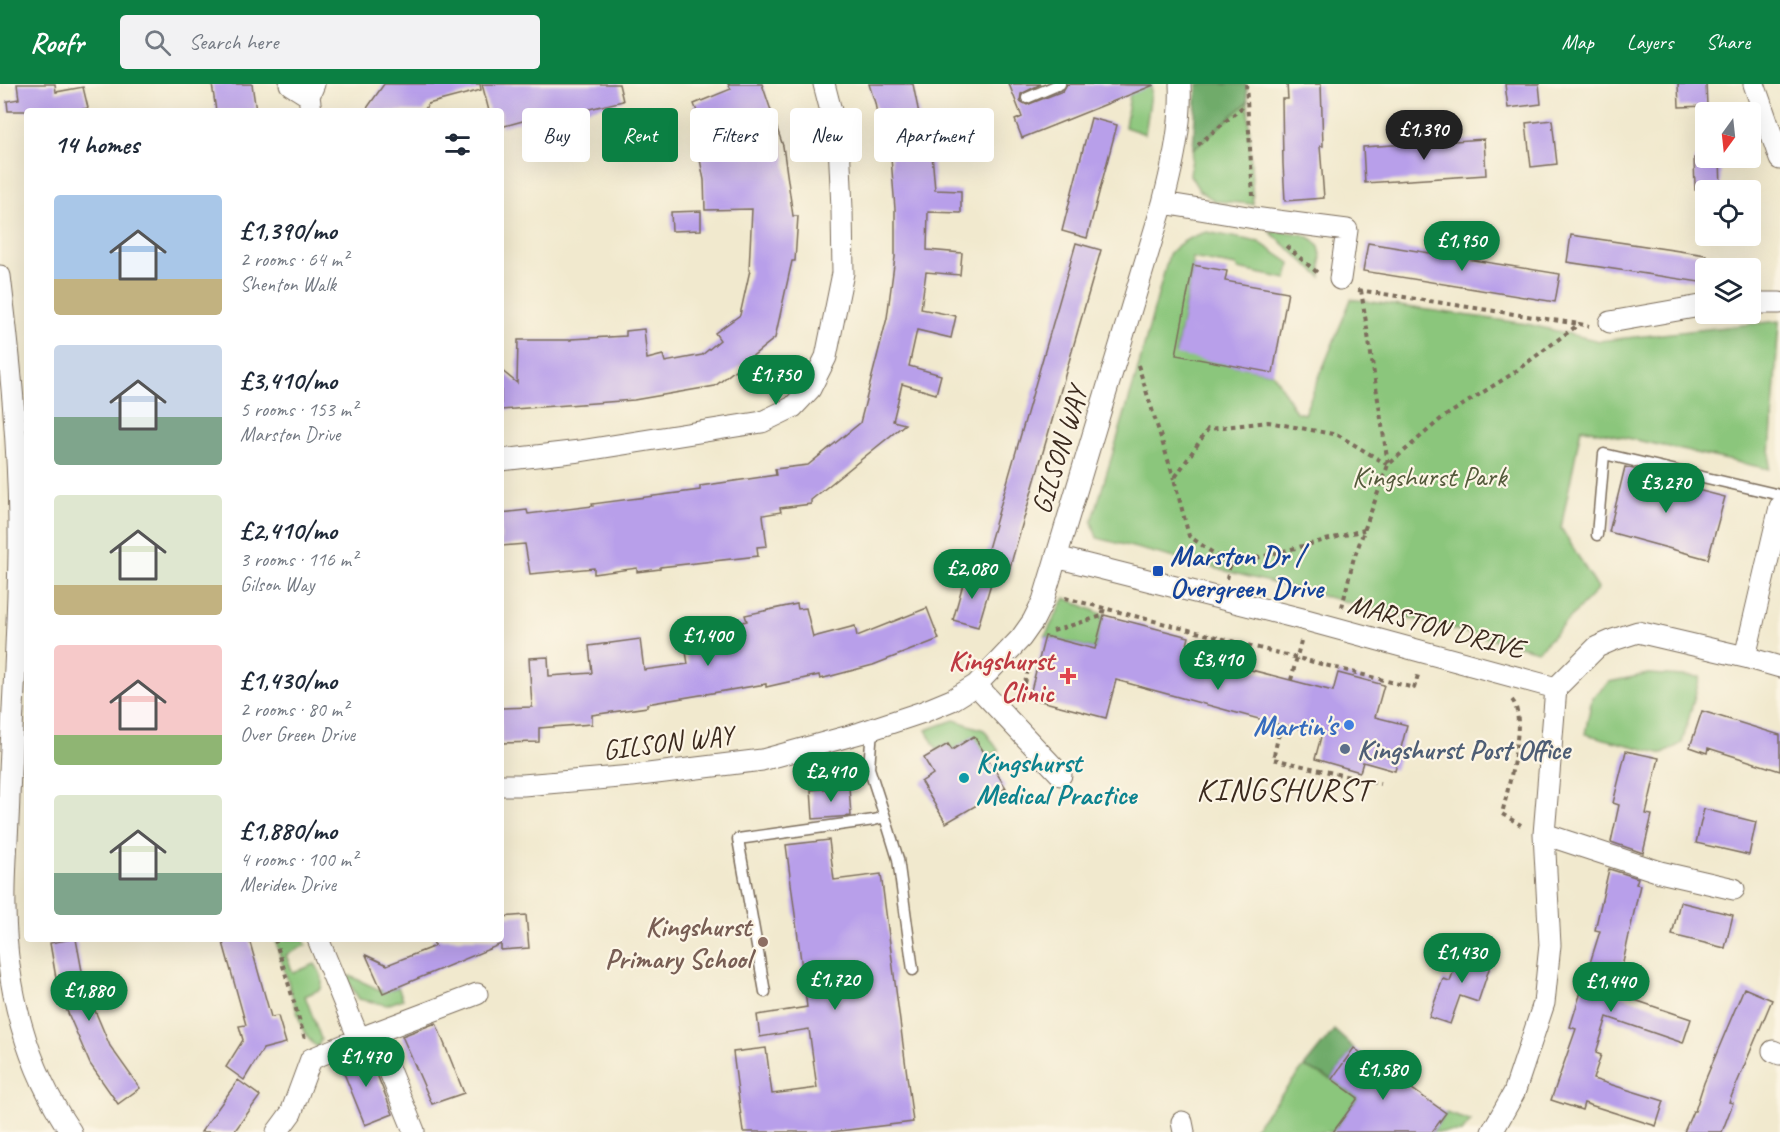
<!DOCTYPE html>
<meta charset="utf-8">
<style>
body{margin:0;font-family:Caveat,sans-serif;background:#f2f2f3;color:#1f2937;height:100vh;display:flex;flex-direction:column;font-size:22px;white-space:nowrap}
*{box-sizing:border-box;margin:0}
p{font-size:20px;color:#747a83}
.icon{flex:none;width:33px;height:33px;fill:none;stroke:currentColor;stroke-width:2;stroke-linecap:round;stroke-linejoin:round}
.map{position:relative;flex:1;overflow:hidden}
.details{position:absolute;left:24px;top:24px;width:480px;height:834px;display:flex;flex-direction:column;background:#fff;border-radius:6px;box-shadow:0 6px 24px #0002}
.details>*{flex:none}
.hud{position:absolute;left:522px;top:24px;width:570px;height:54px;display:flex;gap:12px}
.needle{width:39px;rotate:195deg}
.controls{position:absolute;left:1695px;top:18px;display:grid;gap:12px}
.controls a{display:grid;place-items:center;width:66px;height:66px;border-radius:6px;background:#fff;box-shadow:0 6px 24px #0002;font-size:30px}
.price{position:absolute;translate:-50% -51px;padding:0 14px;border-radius:21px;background:#0b8043;color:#fff;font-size:20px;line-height:39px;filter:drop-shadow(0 2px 3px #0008)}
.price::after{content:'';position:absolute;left:50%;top:36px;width:18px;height:14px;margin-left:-9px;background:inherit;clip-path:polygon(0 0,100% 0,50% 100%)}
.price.selected{background:#222;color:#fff}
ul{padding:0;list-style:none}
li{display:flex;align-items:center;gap:18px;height:150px;padding:0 30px}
li span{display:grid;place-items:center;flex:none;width:168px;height:120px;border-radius:6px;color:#555}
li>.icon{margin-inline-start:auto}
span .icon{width:72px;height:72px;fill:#fffc;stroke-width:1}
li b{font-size:26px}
h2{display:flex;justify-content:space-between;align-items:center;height:72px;padding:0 30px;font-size:26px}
.pill{padding:0 21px;border-radius:6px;background:#fff;box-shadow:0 6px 24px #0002;font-size:21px;line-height:54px}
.pill.selected{background:#0b8043;color:#fff}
header{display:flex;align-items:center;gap:36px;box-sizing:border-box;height:84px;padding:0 30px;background:#0b8043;color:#fff}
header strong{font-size:28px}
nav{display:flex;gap:33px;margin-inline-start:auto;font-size:21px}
.search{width:420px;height:54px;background:#f2f2f3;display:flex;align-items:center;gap:15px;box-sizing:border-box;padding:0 21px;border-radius:6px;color:#747a83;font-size:22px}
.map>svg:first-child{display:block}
.green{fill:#8bc67b;stroke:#63784c;stroke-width:1.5}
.forest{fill:#70ab6b;stroke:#566a44;stroke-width:1.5}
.building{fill:#b89fea}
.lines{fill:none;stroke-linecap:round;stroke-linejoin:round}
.service-casing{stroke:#7b6d5c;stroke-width:13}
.minor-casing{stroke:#7b6d5c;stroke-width:23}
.path{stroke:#7b6d5c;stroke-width:4;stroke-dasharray:4.5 4.5;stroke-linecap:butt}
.service{stroke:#fff;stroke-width:10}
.minor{stroke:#fff;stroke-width:21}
.transit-dot{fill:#1a4fb4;stroke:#fcf5e5;stroke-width:2}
.health-dot{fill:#e0444e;stroke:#fcf5e5;stroke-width:2}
.shop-dot{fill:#3f7fe0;stroke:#fcf5e5;stroke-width:2}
.service-dot{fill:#5c6f8a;stroke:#fcf5e5;stroke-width:2}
.culture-dot{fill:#0f9aa8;stroke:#fcf5e5;stroke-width:2}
.education-dot{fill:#8d6e63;stroke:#fcf5e5;stroke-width:2}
.labels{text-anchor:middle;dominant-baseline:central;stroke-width:4.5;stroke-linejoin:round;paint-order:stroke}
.street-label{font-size:28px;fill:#3b2a1e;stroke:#fcf5e5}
.park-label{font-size:28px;fill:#53593a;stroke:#fcf5e5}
.transit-label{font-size:28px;font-weight:bold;fill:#164399;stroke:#fcf5e5;text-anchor:start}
.health-label{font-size:28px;font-weight:bold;fill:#be3a42;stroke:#fcf5e5;text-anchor:end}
.shop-label{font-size:28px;font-weight:bold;fill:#366cbe;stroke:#fcf5e5;text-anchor:end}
.service-label{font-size:28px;font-weight:bold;fill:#4e5e75;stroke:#fcf5e5;text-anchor:start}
.culture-label{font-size:28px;font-weight:bold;fill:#0d838f;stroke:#fcf5e5;text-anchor:start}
.education-label{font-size:28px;font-weight:bold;fill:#785e54;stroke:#fcf5e5;text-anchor:end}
.quarter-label{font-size:32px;letter-spacing:1.5px;fill:#3b2a1e;stroke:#fcf5e5}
</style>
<header>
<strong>Roofr</strong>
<div class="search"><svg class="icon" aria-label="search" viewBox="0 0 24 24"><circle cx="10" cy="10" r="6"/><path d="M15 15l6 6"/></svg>Search here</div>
<nav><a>Map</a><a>Layers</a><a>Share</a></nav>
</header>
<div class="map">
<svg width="1780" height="1048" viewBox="0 0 1780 1048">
<rect width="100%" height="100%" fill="#fcf5e5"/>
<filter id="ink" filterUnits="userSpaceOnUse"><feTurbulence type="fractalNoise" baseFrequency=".0167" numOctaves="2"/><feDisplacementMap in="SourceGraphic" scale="12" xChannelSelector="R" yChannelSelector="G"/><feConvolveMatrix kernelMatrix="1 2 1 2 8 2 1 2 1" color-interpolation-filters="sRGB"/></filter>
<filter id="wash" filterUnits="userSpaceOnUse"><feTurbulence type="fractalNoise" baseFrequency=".008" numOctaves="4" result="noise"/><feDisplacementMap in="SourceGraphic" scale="24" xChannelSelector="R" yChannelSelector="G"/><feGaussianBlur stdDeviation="1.35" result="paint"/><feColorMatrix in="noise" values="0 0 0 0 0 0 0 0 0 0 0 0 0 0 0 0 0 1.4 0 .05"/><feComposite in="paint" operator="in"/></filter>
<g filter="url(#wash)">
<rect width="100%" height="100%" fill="#f1e9ce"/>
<path class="green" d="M1126,0H1151V10L1145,50L1125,43L1130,10Z
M1248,18L1253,120L1215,117L1199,106L1190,91L1193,65Z
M1269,147C1285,149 1311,146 1319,163C1322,170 1321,184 1321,193Z
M1207,148L1259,158L1290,179L1287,195L1238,185L1236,182L1192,174L1193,181L1176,270L1273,289L1296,328L1304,330L1351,215L1527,240L1599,257L1779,237L1769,385L1581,344L1561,444L1598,505L1538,567L1097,454L1092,438L1136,292L1169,170C1179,158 1192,152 1207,148Z
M1065,514L1104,531L1095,565L1045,552Z
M1648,590L1700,593L1682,659L1663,670L1585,650L1592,614L1609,598Z
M954,636L984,646L999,667L987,674L974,652L952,666L948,660L937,666L926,646Z
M275,855H303L306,861L286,871L293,889L315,880C321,889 324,894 321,905L305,912L321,955L318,963L312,959L302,944Z
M350,892L384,908L398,903L403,915L387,921L359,915L346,894Z
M1304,983L1332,995L1358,1014L1333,1048H1251Z
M1446,1029L1471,1037L1462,1048H1432Z"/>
<path class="forest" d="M1197,0H1246L1248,18L1193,65Z
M1334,946L1354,964L1332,995L1304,983Z"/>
<g id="blocks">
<path class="building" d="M17,0H55L56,8L83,3L88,24L74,27H8L7,17L19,15Z
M212,0H252L256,27H216Z
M384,0H480L481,6L428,20L424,27H365Z
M482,0H619L623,17L568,30L570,37L551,42L548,30L501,43V27H489Z
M728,0H762L783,62L793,132H798L795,177H792L775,254L715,302L634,316L501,326V286L517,299L518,256H571V255L626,252V247L644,245L647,275L663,271L665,278L702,271L720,256L715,249L740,231L750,186H749L752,125L705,126L704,96L697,60L709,58L694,20L731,5Z
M869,0H913L923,50L952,46L954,68L932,70L935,106L961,107V129L928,128L927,166L962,169L960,191L926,188L921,225L956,232L951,254L917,246L909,282L941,291L936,310L902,300L893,337L905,340L811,416V420L780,424L781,428L763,431L767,462L757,463L758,472L660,483V485L637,488V484L594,490V484L530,490L525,460L501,462V429L527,426L528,430L593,422L592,420L700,406V402L776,391L775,385L808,381L860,339L887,234L895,173V125L890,61L883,62L875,19Z
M1009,0H1041L1021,10L1020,17L1027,21L1063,7L1067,0L1154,1L1022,54L1015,36L1022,33Z
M1287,0H1321L1323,62H1320L1324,114L1285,117L1283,80L1282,15H1288Z
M1505,0H1539L1541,20L1508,24Z
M1678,0H1706L1707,22L1679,23Z
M1091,34L1117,41L1087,154L1062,147Z
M1552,36L1557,80L1531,83L1526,39Z
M1484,55L1486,91L1365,99L1363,63Z
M1694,74H1720L1721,106H1695Z
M701,127V146L672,147L671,128Z
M1571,151L1706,171V199L1567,178Z
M1076,159L1101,166L1008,490L983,482Z
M1368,159L1560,190L1555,218L1363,187Z
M1193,181L1227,187L1225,197L1288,208L1273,289L1176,271Z
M1625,383L1655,390L1654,395L1725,413L1708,475L1609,448Z
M966,489L992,496L978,543L953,536Z
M797,520L798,525L806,524L813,553L855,542L857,552L927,524L939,555L873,581L820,595L819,591L766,603V600L647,620V623L592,631V640L539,644V658L501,659V624L532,623L529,574L548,573L549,592L592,589L589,562L640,555L644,586L688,580L683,549L735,541L734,540L747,537L745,531Z
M1104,531L1189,553L1185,569L1333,607L1338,589L1384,601L1375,633L1407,641L1395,687L1363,678L1360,688L1315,675L1322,649L1281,641L1116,596L1106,634L1029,614L1045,552L1095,565Z
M1702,627L1780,651V687L1708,664L1707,669L1690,663Z
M974,652L1006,704L946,739L921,698L933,690L924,674L948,660L952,666Z
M1626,667L1659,674L1646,730L1652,731L1643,769L1611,758L1619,721L1613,719Z
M849,703L851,732L813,735L811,706Z
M1704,725L1756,738L1749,771L1696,759Z
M829,756L834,796L881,790L913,1038L831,1048H743L733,968L766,964L772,1010L817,1004L809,945L760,953L757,931L807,923L786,761Z
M1609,785L1638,794L1636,800L1640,801L1622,883L1614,909L1691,935L1683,959L1607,933L1596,969L1601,971L1593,995L1664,1017L1656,1042L1584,1019L1582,1026L1551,1016L1576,945L1570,943L1600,847L1595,846Z
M1680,818L1733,831L1725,864L1672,851Z
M526,831L529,864L501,866V860L383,909L366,871L387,881L435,862L432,855H501V833Z
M72,855H76L85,903L110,962L140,1004L118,1020L90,980L58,906L50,859Z
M222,855H249L271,933L278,932L286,959L263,965L244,996L226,983L243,956L239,942L246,941Z
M1462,863L1493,873L1478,918L1460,912L1450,940L1429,933L1443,895L1450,897Z
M1744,904L1772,916L1729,1018L1733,1019L1722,1048H1684L1693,1027H1695L1704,999Z
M436,939L464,1009L432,1020L402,952Z
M1354,964L1446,1029L1432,1048H1333L1358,1014L1332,995Z
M367,966L393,1030L365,1041L339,977Z
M238,996L260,1012L234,1048H201Z"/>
</g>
</g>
<g filter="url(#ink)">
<use href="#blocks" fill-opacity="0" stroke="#7b6d5c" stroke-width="1.5"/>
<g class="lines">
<g class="service-casing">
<path id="service" d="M1027,14L1060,0
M1597,451L1604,370L1780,411
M885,733L898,775L913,886
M765,908L738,755L874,736L885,733L869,684L872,645"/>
</g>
<g class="minor-casing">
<path id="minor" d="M290,0L309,12
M1754,0L1780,75
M311,27L309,12L314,0
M1163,119L1254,134L1347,146L1340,195
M0,192C11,283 20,375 19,468C18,549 12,631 9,712C8,750 4,788 5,825C6,904 26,983 71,1048
M1750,219H1780
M1610,238L1706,221
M501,376L580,367L762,338L793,323L810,305L826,273L843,189L842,125L839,58L824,0
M1056,473L1306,536L1556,604
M1745,573L1780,423
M976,601L1061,691
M501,701H523L632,692L762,676L860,649L923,628L952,616L976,601L1021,554L1033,537L1043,517L1163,119C1173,80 1182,41 1180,0
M1544,750L1660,788L1734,805
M374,949L477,910
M359,955L374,949L414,1047
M1773,967L1780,970
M1182,1038L1184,1048
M277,1048L291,1029L311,975L359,955L318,855
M1492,1048L1514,1009L1544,919L1550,861L1544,750L1556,604L1597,563L1613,556L1638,548L1745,573L1780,583"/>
</g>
<path class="path" d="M1246,0L1253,112
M1198,61L1247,19
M1286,162L1319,190
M1358,206L1579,240
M1361,206L1388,380
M1138,281L1174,395
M1230,481L1364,446
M1227,495L1230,481L1189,452L1174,395L1208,345L1268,338L1338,351L1388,381
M1065,514L1414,604L1419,588
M1342,523L1353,477L1388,381L1442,334L1512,290L1579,240L1589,242
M1053,547L1102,532L1104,524
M1291,596L1301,557
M1512,616C1528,633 1507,708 1502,730L1521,741
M1021,617L1030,577
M1281,641L1273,675L1380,700
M275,855L305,955"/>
<use href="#service" class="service"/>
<use href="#minor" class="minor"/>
</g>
</g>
<rect class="transit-dot" x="1152" y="481" width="12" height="12" rx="3"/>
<path class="health-dot" d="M1065 583h6v6h6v6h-6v6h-6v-6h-6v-6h6z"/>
<circle class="shop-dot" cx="1349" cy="641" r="6"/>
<circle class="service-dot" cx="1345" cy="665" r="6"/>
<circle class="culture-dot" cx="964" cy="694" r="6"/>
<circle class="education-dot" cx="763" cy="858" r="6"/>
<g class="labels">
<g class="street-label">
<text transform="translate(1059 366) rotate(-73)">GILSON WAY</text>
<text transform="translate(1436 542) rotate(15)">MARSTON DRIVE</text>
<text transform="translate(668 658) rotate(-7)">GILSON WAY</text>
</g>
<g class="park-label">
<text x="1429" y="392">Kingshurst Park</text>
</g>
<g class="transit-label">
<text x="1170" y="471">Marston Dr /<tspan x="1170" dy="32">Overgreen Drive</tspan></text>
</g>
<g class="health-label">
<text x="1054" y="576">Kingshurst<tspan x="1054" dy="32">Clinic</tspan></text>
</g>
<g class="shop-label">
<text x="1337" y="641">Martin's</text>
</g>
<g class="service-label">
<text x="1357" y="665">Kingshurst Post Office</text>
</g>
<g class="culture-label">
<text x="976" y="678">Kingshurst<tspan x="976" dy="32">Medical Practice</tspan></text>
</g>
<g class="education-label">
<text x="751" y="842">Kingshurst<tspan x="751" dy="32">Primary School</tspan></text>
</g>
<g class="quarter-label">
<text x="1284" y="705">KINGSHURST</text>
</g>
</g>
</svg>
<div class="controls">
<a><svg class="needle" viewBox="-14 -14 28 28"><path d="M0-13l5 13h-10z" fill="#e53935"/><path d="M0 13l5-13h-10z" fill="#747a83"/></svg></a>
<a><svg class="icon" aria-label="locate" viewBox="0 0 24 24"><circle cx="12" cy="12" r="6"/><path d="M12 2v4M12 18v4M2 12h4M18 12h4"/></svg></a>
<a><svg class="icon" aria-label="layers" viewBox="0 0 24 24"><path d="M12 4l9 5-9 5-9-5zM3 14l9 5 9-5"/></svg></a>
</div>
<b class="price selected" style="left:1424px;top:77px">£1,390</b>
<b class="price" style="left:1462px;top:188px">£1,950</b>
<b class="price" style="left:776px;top:322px">£1,750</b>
<b class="price" style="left:1666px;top:430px">£3,270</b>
<b class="price" style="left:972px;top:516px">£2,080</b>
<b class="price" style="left:708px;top:583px">£1,400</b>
<b class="price" style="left:1218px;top:607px">£3,410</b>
<b class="price" style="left:831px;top:719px">£2,410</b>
<b class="price" style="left:1462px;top:900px">£1,430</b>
<b class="price" style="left:835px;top:927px">£1,720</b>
<b class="price" style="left:1611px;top:929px">£1,440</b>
<b class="price" style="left:89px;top:938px">£1,880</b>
<b class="price" style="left:366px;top:1004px">£1,470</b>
<b class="price" style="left:1383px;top:1017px">£1,580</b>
<div class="hud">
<a class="pill">Buy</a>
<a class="pill selected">Rent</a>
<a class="pill">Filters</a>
<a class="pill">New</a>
<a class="pill">Apartment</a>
</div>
<section class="details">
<h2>14 homes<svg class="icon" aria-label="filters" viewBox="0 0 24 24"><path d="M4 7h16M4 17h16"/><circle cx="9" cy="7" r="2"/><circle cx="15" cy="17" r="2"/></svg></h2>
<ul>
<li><span style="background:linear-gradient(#a9c7e8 70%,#c2b280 0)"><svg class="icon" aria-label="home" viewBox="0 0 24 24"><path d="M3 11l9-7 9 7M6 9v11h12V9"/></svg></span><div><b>£1,390/mo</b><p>2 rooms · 64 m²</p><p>Shenton Walk</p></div></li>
<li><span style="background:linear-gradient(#c9d6e8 60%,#7fa58c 0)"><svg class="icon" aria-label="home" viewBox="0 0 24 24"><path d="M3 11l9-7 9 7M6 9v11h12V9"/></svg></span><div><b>£3,410/mo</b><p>5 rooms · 153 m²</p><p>Marston Drive</p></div></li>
<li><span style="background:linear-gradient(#dfe7d0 75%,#c2b280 0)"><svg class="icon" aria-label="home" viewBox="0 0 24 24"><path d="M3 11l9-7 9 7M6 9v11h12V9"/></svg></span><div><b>£2,410/mo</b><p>3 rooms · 116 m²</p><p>Gilson Way</p></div></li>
<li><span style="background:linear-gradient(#f6c9c9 75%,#8fb573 0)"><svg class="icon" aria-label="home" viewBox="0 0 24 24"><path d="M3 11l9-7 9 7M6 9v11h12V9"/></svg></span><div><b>£1,430/mo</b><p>2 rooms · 80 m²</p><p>Over Green Drive</p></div></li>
<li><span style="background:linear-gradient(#dfe7d0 65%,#7fa58c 0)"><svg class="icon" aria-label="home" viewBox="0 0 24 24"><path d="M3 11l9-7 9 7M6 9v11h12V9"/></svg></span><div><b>£1,880/mo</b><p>4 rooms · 100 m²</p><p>Meriden Drive</p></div></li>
</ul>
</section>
</div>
